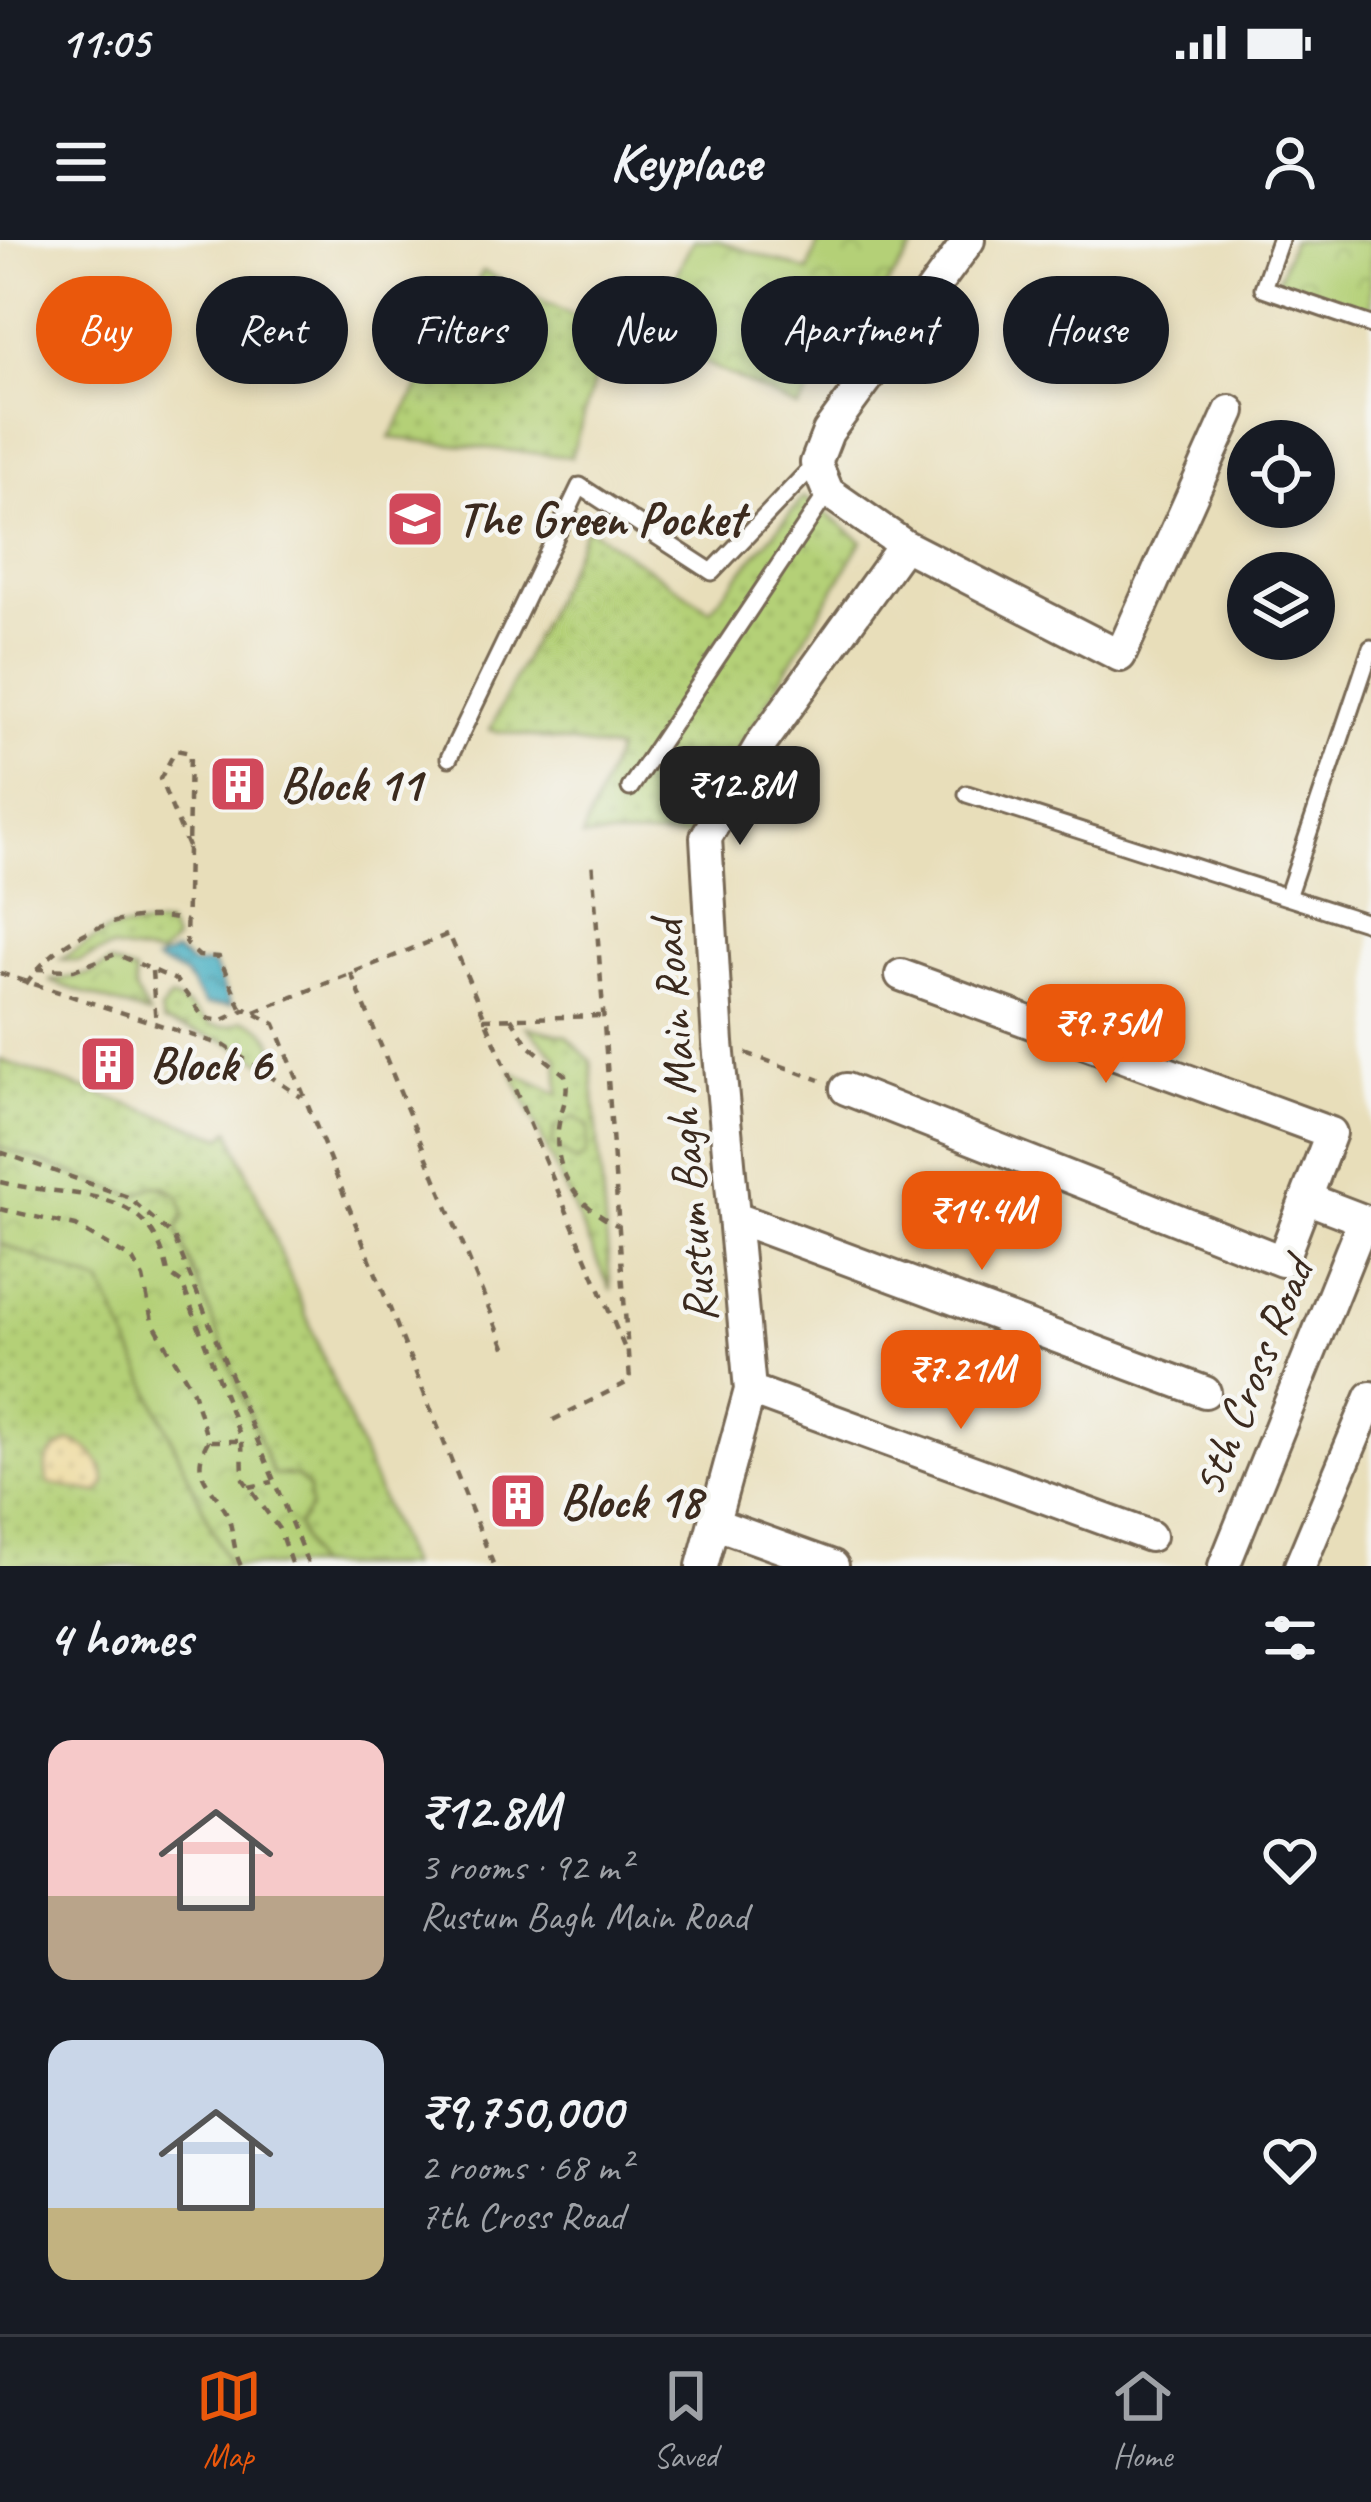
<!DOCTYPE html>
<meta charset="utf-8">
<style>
body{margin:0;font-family:Caveat,sans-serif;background:#242831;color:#f1f3f6;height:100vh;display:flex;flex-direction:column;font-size:45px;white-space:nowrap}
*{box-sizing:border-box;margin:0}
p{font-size:39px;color:#9ea1a6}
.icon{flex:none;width:66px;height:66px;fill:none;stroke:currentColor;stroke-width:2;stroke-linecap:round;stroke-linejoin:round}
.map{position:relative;height:1326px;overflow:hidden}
.side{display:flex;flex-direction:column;background:#171b24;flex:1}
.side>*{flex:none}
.guide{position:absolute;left:36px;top:36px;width:1299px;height:108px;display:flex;gap:24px}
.fabs{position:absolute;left:1227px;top:180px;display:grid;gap:24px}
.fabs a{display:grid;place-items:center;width:108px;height:108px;border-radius:50%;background:#171b24;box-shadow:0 6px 18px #0003;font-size:60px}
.price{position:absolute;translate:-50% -102px;padding:0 27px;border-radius:24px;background:#ea580c;color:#fff;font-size:39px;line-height:78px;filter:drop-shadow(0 3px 6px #0008)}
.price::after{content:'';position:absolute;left:50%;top:72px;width:36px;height:27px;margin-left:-18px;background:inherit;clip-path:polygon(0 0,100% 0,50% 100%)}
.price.on{background:#222;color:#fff}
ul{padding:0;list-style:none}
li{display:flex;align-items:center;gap:36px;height:300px;padding:0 48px}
li span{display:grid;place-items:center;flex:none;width:336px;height:240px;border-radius:24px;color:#555}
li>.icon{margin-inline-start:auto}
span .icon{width:144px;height:144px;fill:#fffc;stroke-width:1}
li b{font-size:51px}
h2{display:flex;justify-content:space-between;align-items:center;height:144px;padding:0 48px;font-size:51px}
.pill{padding:0 42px;border-radius:54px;background:#171b24;box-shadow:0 6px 18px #0003;font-size:42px;line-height:108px}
.pill.on{background:#ea580c;color:#fff}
.status{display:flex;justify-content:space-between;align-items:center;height:84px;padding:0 60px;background:#171b24;direction:ltr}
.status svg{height:33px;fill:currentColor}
header{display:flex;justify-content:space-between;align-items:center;height:156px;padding:0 48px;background:#171b24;font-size:54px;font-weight:700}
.tab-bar{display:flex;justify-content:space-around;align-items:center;height:168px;border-top:3px solid #363941;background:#171b24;font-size:33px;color:#9ea1a6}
.tab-bar a{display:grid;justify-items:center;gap:6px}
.tab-bar .on{color:#ea580c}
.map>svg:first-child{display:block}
.grass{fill:url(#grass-dots);stroke:#787d4a;stroke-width:3}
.sand{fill:url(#sand-dots);stroke:#94825e;stroke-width:3}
.park{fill:url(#park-crowns);stroke:#787d4a;stroke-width:3}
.water{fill:url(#water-ripples);stroke:#3e6b6f;stroke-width:3}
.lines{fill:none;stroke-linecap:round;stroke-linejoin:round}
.lane-casing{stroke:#786955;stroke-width:21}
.street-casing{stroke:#786955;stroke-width:36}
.path{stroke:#786955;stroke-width:4.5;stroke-dasharray:9 9;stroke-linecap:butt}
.lane{stroke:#fff;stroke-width:15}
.street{stroke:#fff;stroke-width:30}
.labels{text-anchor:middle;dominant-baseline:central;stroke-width:9;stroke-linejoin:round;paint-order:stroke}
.poi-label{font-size:48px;font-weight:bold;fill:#3b2a1e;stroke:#f6f6f2;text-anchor:start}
.street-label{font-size:48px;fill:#3b2a1e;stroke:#f6f6f2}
</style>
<div class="status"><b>11:05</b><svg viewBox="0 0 49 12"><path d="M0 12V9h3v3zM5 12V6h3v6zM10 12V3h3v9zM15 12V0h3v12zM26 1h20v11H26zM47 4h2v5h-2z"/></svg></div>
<header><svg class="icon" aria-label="menu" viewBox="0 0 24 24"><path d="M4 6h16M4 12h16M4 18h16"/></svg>Keyplace<svg class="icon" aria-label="person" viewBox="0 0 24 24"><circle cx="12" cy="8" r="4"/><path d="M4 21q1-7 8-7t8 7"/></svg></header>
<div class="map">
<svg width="1371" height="1326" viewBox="0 0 1371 1326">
<defs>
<pattern id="grass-dots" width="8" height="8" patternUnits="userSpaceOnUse" patternTransform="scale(3)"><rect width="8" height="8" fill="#b4d077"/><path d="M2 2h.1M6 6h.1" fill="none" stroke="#9cb366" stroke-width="1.8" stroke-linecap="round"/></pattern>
<pattern id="sand-dots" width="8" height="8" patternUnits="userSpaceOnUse" patternTransform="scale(3)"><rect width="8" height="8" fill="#eeda9e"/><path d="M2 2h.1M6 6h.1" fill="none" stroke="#cdbb88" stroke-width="1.8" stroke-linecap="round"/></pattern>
<pattern id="park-crowns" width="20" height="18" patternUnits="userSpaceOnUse" patternTransform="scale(3)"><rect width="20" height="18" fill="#b4d077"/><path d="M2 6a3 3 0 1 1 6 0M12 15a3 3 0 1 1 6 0" fill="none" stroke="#9cb366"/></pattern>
<pattern id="water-ripples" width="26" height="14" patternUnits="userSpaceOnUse" patternTransform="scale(3)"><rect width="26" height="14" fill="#40acc0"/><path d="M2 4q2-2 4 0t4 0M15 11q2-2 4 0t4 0" fill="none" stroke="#378c9b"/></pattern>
</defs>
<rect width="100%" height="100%" fill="#f6f6f2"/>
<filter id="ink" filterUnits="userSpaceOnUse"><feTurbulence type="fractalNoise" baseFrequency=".00833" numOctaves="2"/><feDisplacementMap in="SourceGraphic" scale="24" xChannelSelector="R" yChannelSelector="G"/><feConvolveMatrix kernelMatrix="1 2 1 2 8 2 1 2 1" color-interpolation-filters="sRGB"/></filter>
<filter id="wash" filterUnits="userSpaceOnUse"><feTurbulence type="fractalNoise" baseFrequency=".004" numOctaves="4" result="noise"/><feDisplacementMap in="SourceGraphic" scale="48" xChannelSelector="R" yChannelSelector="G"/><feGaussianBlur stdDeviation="2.7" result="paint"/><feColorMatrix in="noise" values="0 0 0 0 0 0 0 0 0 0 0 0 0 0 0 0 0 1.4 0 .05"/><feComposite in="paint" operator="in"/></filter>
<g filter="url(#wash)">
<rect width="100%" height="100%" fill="#e8deba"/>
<path class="grass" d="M483,31L609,93L571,217L390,198Z
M804,257L862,301L689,596L582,597L617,510L490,490L587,287L710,370Z
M166,684L175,701L160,716L111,708L79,721L61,719L109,690Z
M170,758C199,765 205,801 243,780C268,786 279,803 274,828L225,801L163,782L160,771Z
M527,787L566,796L591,821L611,1051L512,832L559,854L557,818Z
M0,820L223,897L230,890L409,1326H314L297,1285L305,1276L287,1234L273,1236L177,989L182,981L179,956L165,946L135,956L0,907Z
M0,1003L102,1044L229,1326H0Z"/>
<path class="sand" d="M71,1201C90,1206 106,1225 105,1245L97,1253L49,1244C40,1222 50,1210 71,1201Z"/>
<path class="park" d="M693,0H716L808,31L819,0H920L798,168L647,95Z
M1292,0H1371V74L1277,43Z
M110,723L135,733V750L149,775L49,741L90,734Z
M575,877L589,887L586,916L576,922L552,904L555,887Z
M0,907L135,956L156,945L179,955L184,973L177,989L273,1235L296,1236L309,1248L310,1268L297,1285L314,1326H229L102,1044L0,1003Z"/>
<path class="water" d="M175,712L193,725L213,724L231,765H205L186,736L156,721Z"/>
</g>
<g filter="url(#ink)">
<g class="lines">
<g class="lane-casing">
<path id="lane" d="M1280,0L1263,48L1371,85
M449,518L580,246L712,332L816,223
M630,548L828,252
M967,554L1371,684
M1287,657L1371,408"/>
</g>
<g class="street-casing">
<path id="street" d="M904,305L1120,416L1230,171
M846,849L1282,1021L1331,893L901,735
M1306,958L1371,983
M736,978L1205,1152
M750,1150L1150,1296
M716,1284L833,1326
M702,1326L750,1150L718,803L706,597L761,504L904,305L828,252L816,223L828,192L969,0
M1224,1326L1363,981
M1300,1326L1371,1157"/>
</g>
<path class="path" d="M188,607L160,539L176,510L190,513L186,704L199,716L219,717L241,768
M36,729L74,730L116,714L176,740L204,778L221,781L246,769L275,784L494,1326
M152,731L156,785
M0,733L225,806L301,857
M351,733L507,1112
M26,744C60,694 128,666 186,681
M255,772L449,694L628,1116
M511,778L528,805L565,835C570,854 562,866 559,883C550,929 578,968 619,986
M483,779L603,776
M746,813L820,840
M0,912L128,957L174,997L309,1326
M0,942C70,960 150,940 168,1033L182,1043L242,1201L243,1239L279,1289L292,1326
M0,969L76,986L133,1020L143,1038L152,1081L193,1151L208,1201C189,1234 210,1243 225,1270C234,1286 232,1308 241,1326
M553,1180L630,1141L592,619
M211,1201H242
M249,1247L272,1242"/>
<use href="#lane" class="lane"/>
<use href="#street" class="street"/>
</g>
</g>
<defs>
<g id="school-square" transform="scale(3)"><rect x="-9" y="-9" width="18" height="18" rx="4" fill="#d1495b" stroke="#f6f6f2"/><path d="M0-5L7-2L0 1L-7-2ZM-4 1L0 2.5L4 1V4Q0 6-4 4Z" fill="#fff"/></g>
<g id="building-square" transform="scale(3)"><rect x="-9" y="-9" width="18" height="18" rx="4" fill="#d1495b" stroke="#f6f6f2"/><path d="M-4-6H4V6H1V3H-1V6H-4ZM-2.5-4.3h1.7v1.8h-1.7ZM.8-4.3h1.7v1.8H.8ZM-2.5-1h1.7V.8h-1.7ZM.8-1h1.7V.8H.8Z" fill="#fff"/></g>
</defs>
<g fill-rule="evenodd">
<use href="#school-square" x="415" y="279"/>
<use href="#building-square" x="238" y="544"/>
<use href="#building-square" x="108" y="824"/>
<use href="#building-square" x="518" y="1261"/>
</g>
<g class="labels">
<g class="poi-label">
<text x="457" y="279">The Green Pocket</text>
<text x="280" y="544">Block 11</text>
<text x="150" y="824">Block 6</text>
<text x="560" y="1261">Block 18</text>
</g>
<g class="street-label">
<text transform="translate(683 882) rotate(-95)">Rustum Bagh Main Road</text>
<text transform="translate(1252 1137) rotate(-68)">5th Cross Road</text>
</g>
</g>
</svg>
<div class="fabs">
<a><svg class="icon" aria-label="locate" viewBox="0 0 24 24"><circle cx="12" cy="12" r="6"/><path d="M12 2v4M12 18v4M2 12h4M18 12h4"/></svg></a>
<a><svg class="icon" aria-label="layers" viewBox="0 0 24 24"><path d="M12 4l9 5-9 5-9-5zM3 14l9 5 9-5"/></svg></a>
</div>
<b class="price on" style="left:740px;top:608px">₹12.8M</b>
<b class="price" style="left:1106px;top:846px">₹9.75M</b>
<b class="price" style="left:982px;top:1033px">₹14.4M</b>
<b class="price" style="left:961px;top:1192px">₹7.21M</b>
<div class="guide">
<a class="pill on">Buy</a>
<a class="pill">Rent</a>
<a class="pill">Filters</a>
<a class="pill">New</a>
<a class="pill">Apartment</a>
<a class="pill">House</a>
</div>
</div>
<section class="side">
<h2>4 homes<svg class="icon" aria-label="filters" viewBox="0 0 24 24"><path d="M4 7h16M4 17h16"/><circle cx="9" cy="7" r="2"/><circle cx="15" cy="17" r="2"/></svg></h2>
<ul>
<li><span style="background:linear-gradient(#f6c9c9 65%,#b9a48a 0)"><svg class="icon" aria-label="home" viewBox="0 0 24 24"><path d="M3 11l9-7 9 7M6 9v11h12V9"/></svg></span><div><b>₹12.8M</b><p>3 rooms · 92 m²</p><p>Rustum Bagh Main Road</p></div><svg class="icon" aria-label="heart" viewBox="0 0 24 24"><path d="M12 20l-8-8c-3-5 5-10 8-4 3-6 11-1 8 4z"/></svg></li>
<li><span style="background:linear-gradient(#c9d6e8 70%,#c2b280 0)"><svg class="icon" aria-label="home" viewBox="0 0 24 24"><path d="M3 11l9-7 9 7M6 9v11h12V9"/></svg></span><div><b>₹9,750,000</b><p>2 rooms · 68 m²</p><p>7th Cross Road</p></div><svg class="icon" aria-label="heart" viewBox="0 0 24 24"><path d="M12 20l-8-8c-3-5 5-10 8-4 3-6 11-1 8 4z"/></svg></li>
</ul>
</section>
<nav class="tab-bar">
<a class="on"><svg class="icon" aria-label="map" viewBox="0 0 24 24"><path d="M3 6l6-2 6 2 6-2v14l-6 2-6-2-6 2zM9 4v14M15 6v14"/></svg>Map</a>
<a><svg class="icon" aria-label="saved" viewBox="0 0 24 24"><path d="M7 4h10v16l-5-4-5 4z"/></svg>Saved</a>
<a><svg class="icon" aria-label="home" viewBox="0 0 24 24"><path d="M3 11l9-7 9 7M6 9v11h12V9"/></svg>Home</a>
</nav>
